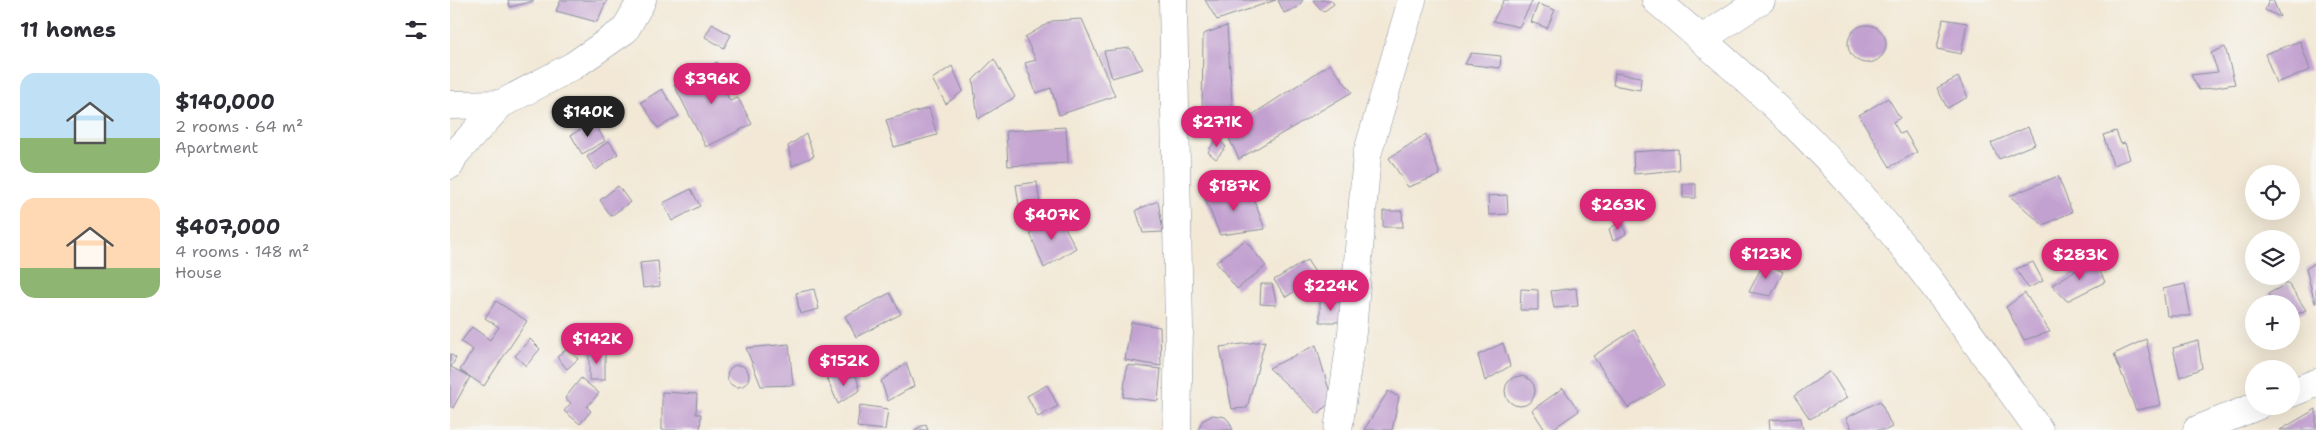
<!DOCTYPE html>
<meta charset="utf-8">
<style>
body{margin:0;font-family:"Shantell Sans",sans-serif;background:#f7f7f7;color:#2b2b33;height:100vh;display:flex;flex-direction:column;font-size:19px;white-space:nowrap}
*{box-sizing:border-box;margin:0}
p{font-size:16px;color:#7c7c81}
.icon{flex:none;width:28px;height:28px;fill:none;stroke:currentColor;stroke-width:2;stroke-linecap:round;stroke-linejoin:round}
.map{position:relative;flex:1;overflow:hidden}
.side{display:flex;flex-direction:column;background:#fff;width:450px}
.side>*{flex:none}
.fabs{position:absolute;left:1795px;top:165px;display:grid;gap:10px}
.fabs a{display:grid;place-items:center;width:55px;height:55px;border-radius:50%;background:#fff;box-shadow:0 5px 20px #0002;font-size:25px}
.price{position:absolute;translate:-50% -42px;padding:0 11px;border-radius:18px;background:#db2777;color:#fff;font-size:16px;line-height:32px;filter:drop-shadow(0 1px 2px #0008)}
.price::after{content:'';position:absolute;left:50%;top:30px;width:15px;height:11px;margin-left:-8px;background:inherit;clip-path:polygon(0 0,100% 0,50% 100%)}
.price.selected{background:#222;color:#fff}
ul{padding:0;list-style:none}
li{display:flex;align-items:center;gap:15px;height:125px;padding:0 20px}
li span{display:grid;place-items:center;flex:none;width:140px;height:100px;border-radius:15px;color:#555}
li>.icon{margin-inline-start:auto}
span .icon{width:60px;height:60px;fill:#fffc;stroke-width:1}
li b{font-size:21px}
h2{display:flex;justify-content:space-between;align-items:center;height:60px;padding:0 20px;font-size:21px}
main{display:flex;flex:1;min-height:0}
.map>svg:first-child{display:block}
.building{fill:#c2a1d0}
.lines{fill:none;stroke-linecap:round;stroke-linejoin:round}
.minor-casing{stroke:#868c9a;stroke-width:29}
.minor{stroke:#fff;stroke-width:28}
</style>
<main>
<section class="side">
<h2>11 homes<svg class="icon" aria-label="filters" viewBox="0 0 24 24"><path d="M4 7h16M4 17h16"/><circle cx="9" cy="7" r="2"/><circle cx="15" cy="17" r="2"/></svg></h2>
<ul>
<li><span style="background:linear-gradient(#bfe0f5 65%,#8fb573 0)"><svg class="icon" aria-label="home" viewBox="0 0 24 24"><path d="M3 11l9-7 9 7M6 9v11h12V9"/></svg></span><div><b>$140,000</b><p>2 rooms · 64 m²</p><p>Apartment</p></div></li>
<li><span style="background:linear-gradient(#ffd9b3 70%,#8fb573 0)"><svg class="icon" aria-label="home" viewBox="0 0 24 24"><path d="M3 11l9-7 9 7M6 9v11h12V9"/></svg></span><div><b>$407,000</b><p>4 rooms · 148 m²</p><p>House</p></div></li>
</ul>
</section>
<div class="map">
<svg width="1866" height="430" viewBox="0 0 1866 430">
<rect width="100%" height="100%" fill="#f6f6f2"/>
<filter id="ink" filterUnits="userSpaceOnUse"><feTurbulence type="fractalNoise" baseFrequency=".02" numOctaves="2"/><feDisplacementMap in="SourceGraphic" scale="10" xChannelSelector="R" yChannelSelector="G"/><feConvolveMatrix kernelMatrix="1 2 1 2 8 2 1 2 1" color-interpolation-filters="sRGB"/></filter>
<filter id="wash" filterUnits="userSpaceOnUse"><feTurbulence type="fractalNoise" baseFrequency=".0096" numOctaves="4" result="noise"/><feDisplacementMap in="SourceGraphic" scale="20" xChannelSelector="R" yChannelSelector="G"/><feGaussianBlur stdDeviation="1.12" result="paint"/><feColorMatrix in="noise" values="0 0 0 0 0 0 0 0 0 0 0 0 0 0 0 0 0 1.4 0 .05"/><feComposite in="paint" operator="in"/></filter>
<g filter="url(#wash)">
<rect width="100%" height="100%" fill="#f2e8d5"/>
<g id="blocks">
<path class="building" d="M58,0H84V1L60,7Z
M111,0H157L147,22L106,11Z
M755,0H826L767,20Z
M828,0H853L848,7L834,13Z
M863,0H881L884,4L873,12Z
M1054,0H1083L1069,27L1043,21Z
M1819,0H1823L1830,17L1815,10Z
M1088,4L1105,10L1097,28L1081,22Z
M632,19L665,96L609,115L601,88L586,93L575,63L586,60L575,37L602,21Z
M1493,19L1517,23L1511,54L1487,49Z
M262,24L281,35L274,48L255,37Z
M1398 44a19 19 0 1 1 38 0a19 19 0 1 1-38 0Z
M777,26L783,118L752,119L753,34Z
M1850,41L1860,70L1826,83L1815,54Z
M1775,47L1785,84L1749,90L1741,75L1768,72L1761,53Z
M680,48L693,69L662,78L654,51Z
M1021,53L1051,56L1050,68L1015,64Z
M544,59L565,97L528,119L523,80Z
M267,62L276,79L272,85L280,101L288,98L302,124L256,147L224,85Z
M880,64L902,92L789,159L776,132Z
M502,66L513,91L496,104L482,79Z
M1165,73L1191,77L1190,90L1163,85Z
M1508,77L1518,97L1497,108L1487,88Z
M212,89L229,116L208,128L191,102Z
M1438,98L1450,118L1443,122L1450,134L1455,132L1467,152L1440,167L1409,115Z
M479,108L487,135L444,147L436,120Z
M144,122L155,141L132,154L121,135Z
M616,127L618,163L558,166L556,131Z
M1578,127L1585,144L1549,159L1541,143Z
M1666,131L1671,144L1675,143L1680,159L1663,165L1653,135Z
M356,134L364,156L342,166L338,146Z
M976,134L990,175L958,187L939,158Z
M767,137L776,147L766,159L758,152Z
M159,141L168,154L146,170L137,157Z
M1228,149L1229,170L1184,174L1183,152Z
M1608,176L1622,212L1593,225L1560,196Z
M587,182L592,222L572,225L566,185Z
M1233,184H1246V198H1233Z
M168,186L180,202L161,216L150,200Z
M241,189L250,206L222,221L213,203Z
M801,192L815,229L770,235L753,193Z
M1057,195L1058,214L1039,215L1038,196Z
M708,201L713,232L693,233L686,210Z
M933,211H952L953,227H933Z
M608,214L626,248L594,268L580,233Z
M1172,221L1176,234L1163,241L1159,229Z
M795,240L816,266L787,289L766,262Z
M1644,259L1655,282L1617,301L1602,285Z
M857,260L868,277L836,297L824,280Z
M208,261L210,286L193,288L190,263Z
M1314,262L1333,272L1321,296L1299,292Z
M1583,262L1593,281L1578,288L1566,269Z
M1866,262V303H1865L1856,269Z
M1838,283L1856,310L1841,317V304H1824L1818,294Z
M811,284H822L827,305L810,304Z
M1735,284L1741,316H1717L1713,289Z
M1126,288L1128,306L1104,308L1101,291Z
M364,289L369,309L350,314L346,293Z
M1071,289L1088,290V310H1070Z
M440,293L451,314L406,337L395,316Z
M1575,293L1600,332L1574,340L1556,307Z
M46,301L77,321L34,386L10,370L23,350L11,342L22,327L40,340L49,327L35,318Z
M870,301L892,302V322H870Z
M681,322L710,327L711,366L675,360Z
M1184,330L1215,385L1178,408L1143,356Z
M80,339L90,349L76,366L65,356Z
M1696,339L1711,405L1686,410L1664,354Z
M815,341L797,408L782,409L770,347Z
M1748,341L1752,368L1730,377L1723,348Z
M1053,343L1060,366L1035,381L1028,355Z
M339,344L343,385L311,386L296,348Z
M866,345L882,400L868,414L819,368Z
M118,348L128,359L117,369L107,357Z
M139,350H155V380H139Z
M0,354L6,358L1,367L20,377L3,408L0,406Z
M456,363L464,386L438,401L431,381Z
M677,365L711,369L708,401L673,397Z
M277 376a11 11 0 1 1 22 0a11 11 0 1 1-22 0Z
M1380,371L1397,398L1360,419L1344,396Z
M1055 391a15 15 0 1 1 30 0a15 15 0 1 1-30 0Z
M406,376L410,390L388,404L377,378Z
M131,378L149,393L137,407L141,411L130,424L114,411L121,403L115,398Z
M597,385L608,406L588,417L577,396Z
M1113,388L1129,411L1101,430H1095L1082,410Z
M938,391L949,397L942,430H914Z
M212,392L247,394L246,414H251L250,430H212Z
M1430,401L1442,427L1436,430H1402L1396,418Z
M410,405L438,409L435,430L407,427Z
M1866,409V430H1830Z
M763,415L775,417L779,421L783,430H748L752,421Z
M1351,418L1353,430H1320L1319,420Z
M476,424L478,430H464Z"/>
</g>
</g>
<g filter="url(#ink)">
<use href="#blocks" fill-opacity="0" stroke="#868c9a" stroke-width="1"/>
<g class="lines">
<g class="minor-casing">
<path id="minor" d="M723,0L729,329L727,430
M1206,0C1281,64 1357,131 1421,207C1481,278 1535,355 1589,430
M1252,39L1311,0
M0,105L51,104
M0,165L4,155L51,104L123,66L175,30L192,0
M1841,393L1866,383
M888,430L902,332L917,155L962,0
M1747,430L1807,406"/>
</g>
<use href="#minor" class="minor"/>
</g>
</g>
</svg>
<div class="fabs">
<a><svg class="icon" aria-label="locate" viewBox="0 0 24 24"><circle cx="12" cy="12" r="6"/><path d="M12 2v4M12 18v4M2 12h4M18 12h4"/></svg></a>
<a><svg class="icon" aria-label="layers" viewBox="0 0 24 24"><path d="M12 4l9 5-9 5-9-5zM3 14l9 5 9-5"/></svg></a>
<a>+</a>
<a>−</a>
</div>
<b class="price" style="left:262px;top:105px">$396K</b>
<b class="price selected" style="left:138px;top:138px">$140K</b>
<b class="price" style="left:767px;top:148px">$271K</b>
<b class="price" style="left:784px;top:212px">$187K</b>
<b class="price" style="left:1168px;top:231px">$263K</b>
<b class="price" style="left:602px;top:241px">$407K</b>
<b class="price" style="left:1316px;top:280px">$123K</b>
<b class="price" style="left:1630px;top:281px">$283K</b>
<b class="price" style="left:881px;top:312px">$224K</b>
<b class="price" style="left:147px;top:365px">$142K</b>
<b class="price" style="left:394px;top:387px">$152K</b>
</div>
</main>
